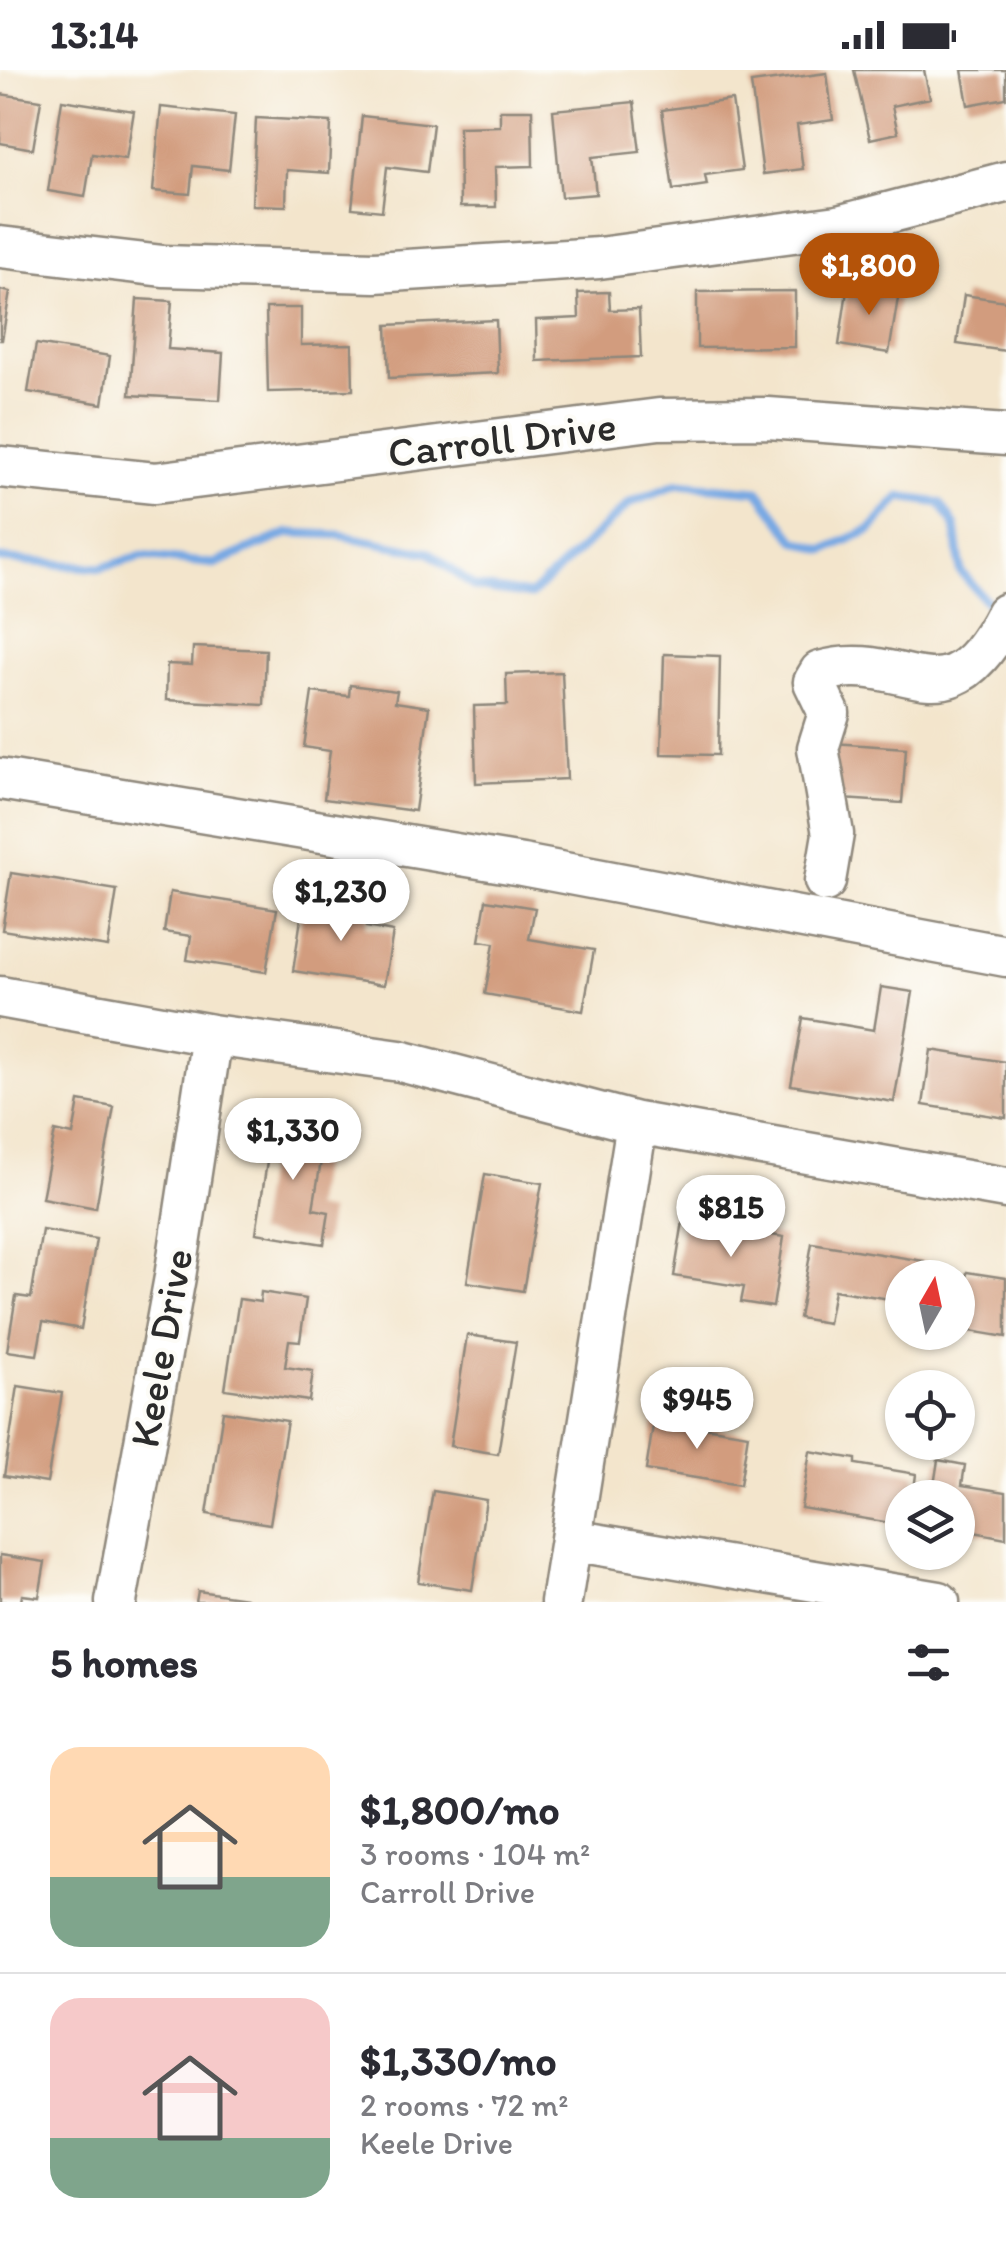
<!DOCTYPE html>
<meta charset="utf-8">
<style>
body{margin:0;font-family:Itim,sans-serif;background:#f7f7f7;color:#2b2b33;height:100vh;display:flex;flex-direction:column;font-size:38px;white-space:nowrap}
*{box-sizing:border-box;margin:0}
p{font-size:32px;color:#7c7c81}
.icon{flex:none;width:55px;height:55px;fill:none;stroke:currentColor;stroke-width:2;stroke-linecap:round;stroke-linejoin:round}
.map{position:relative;height:1532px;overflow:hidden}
.drawer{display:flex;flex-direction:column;background:#fff;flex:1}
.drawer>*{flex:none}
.needle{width:65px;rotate:9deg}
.fabs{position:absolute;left:885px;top:1190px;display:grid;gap:20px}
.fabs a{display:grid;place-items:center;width:90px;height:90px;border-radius:50%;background:#fff;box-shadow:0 2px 8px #0004;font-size:50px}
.price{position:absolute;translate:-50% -85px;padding:0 22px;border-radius:35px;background:#fff;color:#222;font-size:32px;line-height:65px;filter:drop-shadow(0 2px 5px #0008)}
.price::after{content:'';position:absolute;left:50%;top:60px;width:30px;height:22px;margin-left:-15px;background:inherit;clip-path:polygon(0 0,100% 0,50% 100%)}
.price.current{background:#b45309;color:#fff}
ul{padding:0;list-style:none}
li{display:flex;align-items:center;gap:30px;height:250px;padding:0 50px}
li+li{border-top:2px solid #e1e1e2}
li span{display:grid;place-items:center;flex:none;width:280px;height:200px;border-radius:30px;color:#555}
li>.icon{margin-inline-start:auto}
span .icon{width:120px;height:120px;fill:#fffc;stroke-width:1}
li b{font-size:42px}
h2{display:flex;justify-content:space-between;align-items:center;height:120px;padding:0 50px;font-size:42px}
.status{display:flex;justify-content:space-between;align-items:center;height:70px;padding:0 50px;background:#fff;direction:ltr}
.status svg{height:28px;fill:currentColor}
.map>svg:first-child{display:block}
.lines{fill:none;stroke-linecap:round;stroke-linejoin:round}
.stream{stroke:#78a9e3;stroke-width:9}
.building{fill:#d29c7e}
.minor-casing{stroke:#8f887c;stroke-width:45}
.minor{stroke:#fff;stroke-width:40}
.labels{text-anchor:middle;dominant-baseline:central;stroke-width:8;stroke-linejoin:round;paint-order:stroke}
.street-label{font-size:42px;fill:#2b2b2b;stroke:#fdfcf7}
</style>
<div class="status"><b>13:14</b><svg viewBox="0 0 49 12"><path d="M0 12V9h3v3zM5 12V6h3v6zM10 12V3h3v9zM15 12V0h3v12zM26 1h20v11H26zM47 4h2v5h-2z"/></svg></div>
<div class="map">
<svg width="1006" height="1532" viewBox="0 0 1006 1532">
<rect width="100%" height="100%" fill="#fdfcf7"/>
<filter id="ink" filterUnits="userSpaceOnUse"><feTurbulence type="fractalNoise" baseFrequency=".01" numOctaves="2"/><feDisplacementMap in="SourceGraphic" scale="20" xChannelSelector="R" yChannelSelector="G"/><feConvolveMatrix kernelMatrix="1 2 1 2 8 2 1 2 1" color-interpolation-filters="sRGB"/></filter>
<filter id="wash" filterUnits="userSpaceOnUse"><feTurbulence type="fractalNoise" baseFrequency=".0048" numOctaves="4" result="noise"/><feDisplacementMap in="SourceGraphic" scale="40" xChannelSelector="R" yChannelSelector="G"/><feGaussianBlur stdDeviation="2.25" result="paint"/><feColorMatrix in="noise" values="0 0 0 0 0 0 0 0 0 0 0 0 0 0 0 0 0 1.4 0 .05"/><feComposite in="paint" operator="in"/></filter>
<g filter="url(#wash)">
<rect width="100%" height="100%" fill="#f3e5cc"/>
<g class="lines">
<path class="stream" d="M0,489L101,498L142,486L214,494L289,463L339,465L430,483L474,517L531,525L630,433L678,414L758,421L795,470L824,480L870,460L900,427L940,433L955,456L961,502L994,540"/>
</g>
<g id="blocks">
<path class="building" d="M854,0H924L930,28L892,36L898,63L870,69Z
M962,0H1006V28L968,35Z
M827,3L833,50L797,55L803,99L763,104L751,13Z
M0,24L41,30L33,79L0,73Z
M62,30L134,41L126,89L92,84L85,127L48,121Z
M732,30L742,100L705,105L707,115L673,120L662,40Z
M634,32L640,82L592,87L596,124L561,127L553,40Z
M161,37L235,45L229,100L193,96L190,124L153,121Z
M500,40H532L533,96L495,97L496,137H460L459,57L500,56Z
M362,46L433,54L427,102L387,97L382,141L352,138Z
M256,48L331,52L329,103L287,100L286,136L252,135Z
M848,214L899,222L889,283L839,275Z
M0,220L10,222L2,270H0Z
M795,221V277L697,278V222Z
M609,222L610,240L639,239L641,287L537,291L536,250L579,248L578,223Z
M964,225L1006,231V281L957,274Z
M137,229L172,231L168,279L223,283L220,330L130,325Z
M266,238H301V275L352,274L353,320L268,322Z
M496,250L498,303L389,308L387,255Z
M36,274L110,286L103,334L28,322Z
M193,577L266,580L264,635L166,630L167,594L192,595Z
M664,584L720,586L718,685L661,684Z
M562,602L567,709L476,713L474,636L507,635L506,604Z
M350,615L397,621L395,632L429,637L415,741L324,729L330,681L304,677L312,622L349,626Z
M832,673L906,678L902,733L828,728Z
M11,803L117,820L108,877L2,860Z
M170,822L277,839L266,902L187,890L191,866L164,862Z
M304,829L369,840L366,857L393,862L384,915L293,901Z
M486,830L535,838L529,869L594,880L583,941L485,924L494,873L479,871Z
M881,917L913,922L894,1032L791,1015L803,948L874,960Z
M931,980L1006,992V1048L923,1035Z
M79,1031L114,1037L96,1138L42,1128L55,1061L73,1065Z
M274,1047L327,1055L313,1139L329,1142L324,1174L256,1163Z
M485,1104L542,1113L523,1221L467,1212Z
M683,1151L784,1167L773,1237L741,1232L744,1217L674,1206Z
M42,1160L96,1169L81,1259L43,1252L37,1285L7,1281L16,1226L31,1228Z
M812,1173L924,1191L922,1208H902V1231L834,1220L828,1253L799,1248Z
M967,1202L1006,1208V1267L958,1259Z
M261,1222L306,1229L300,1271L289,1270L285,1297L313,1301L309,1331L225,1319L239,1229L260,1232Z
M467,1265L516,1272L498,1384L450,1376Z
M18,1316L62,1323L47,1413L4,1406Z
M223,1341L287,1351L270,1454L207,1444Z
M654,1349L748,1364L740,1415L646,1400Z
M810,1381L856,1389V1394L916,1404L913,1428H902V1455L801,1438Z
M938,1390L965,1395L962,1415L1006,1422V1468L958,1459V1428H932Z
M433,1421L486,1430L472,1520L418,1512Z
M0,1485L45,1492L39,1527L22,1525L21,1532H0Z
M198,1521L246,1528L245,1532H196Z"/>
</g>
</g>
<g filter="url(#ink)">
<use href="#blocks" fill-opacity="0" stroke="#8f887c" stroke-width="2.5"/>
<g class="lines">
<g class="minor-casing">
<path id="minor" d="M0,177L163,196L375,202L599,188L838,156L1006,112
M0,397L155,413L659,349L768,348L1006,365
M0,709L522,795L1006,886
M825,811L833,764L818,678L829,643L814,612L820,602C907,576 944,664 1006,544
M0,927L212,965L400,991L637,1053L1006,1118
M571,1470L939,1532
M116,1532L175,1207L212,965
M561,1532L637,1053"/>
</g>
<use href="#minor" class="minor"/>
</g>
</g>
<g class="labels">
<g class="street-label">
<text transform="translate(502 369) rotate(-7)">Carroll Drive</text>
<text transform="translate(161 1278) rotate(-80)">Keele Drive</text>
</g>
</g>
</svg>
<div class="fabs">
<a><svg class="needle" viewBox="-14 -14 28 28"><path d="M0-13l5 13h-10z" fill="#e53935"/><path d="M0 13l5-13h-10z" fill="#7c7c81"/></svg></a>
<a><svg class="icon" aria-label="locate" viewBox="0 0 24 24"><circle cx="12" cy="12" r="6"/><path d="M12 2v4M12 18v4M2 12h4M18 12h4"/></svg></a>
<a><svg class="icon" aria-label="layers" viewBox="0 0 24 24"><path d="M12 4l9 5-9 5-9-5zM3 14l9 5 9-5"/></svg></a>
</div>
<b class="price current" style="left:869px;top:248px">$1,800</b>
<b class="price" style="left:341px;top:874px">$1,230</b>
<b class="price" style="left:293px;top:1113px">$1,330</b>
<b class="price" style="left:731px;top:1190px">$815</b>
<b class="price" style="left:697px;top:1382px">$945</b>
</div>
<section class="drawer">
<h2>5 homes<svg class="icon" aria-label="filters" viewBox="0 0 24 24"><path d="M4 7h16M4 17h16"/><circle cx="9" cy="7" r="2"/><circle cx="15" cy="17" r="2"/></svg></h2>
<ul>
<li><span style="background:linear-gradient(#ffd9b3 65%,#7fa58c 0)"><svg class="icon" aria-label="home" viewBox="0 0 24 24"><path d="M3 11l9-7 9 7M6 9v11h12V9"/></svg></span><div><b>$1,800/mo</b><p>3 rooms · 104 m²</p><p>Carroll Drive</p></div></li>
<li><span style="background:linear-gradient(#f6c9c9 70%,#7fa58c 0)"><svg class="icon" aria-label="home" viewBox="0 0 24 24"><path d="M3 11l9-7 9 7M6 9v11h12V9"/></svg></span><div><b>$1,330/mo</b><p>2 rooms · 72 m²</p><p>Keele Drive</p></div></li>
</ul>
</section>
